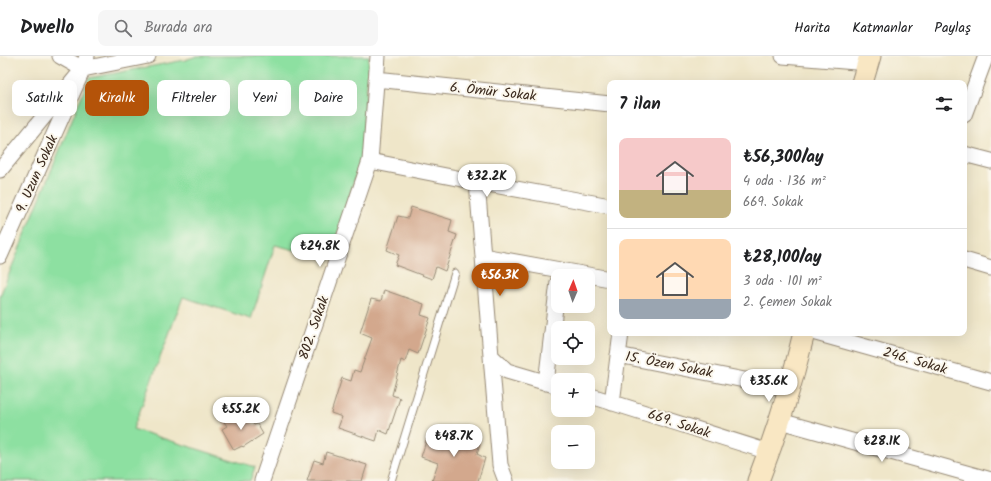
<!DOCTYPE html>
<html lang="tr">
<meta charset="utf-8">
<style>
body{margin:0;font-family:Kalam,sans-serif;background:#f6f6f6;color:#202124;height:100vh;display:flex;flex-direction:column;font-size:15px;white-space:nowrap}
*{box-sizing:border-box;margin:0}
p{font-size:13px;color:#757577}
.icon{flex:none;width:22px;height:22px;fill:none;stroke:currentColor;stroke-width:2;stroke-linecap:round;stroke-linejoin:round}
.map{position:relative;flex:1;overflow:hidden}
.details{position:absolute;left:607px;top:24px;width:360px;height:256px;display:flex;flex-direction:column;background:#fff;border-radius:8px;box-shadow:0 4px 16px #0002}
.details>*{flex:none}
.banner{position:absolute;left:12px;top:24px;width:380px;height:36px;display:flex;gap:8px}
.needle{width:26px;rotate:2deg}
.buttons{position:absolute;left:551px;top:213px;display:grid;gap:8px}
.buttons a{display:grid;place-items:center;width:44px;height:44px;border-radius:8px;background:#fff;box-shadow:0 4px 16px #0002;font-size:20px}
.price{position:absolute;translate:-50% -34px;padding:0 9px;border-radius:14px;background:#fff;color:#222;font-size:13px;line-height:26px;filter:drop-shadow(0 1px 2px #0008)}
.price::after{content:'';position:absolute;left:50%;top:24px;width:12px;height:9px;margin-left:-6px;background:inherit;clip-path:polygon(0 0,100% 0,50% 100%)}
.price.active{background:#b45309;color:#fff}
ul{padding:0;list-style:none}
li{display:flex;align-items:center;gap:12px;height:100px;padding:0 12px}
li+li{border-top:1px solid #e0e0e0}
li span{display:grid;place-items:center;flex:none;width:112px;height:80px;border-radius:8px;color:#555}
li>.icon{margin-inline-start:auto}
span .icon{width:48px;height:48px;fill:#fffc;stroke-width:1}
li b{font-size:17px}
h2{display:flex;justify-content:space-between;align-items:center;height:48px;padding:0 12px;font-size:17px}
.chip{padding:0 14px;border-radius:8px;background:#fff;box-shadow:0 4px 16px #0002;font-size:14px;line-height:36px}
.chip.active{background:#b45309;color:#fff}
header{display:flex;align-items:center;gap:24px;box-sizing:border-box;height:56px;padding:0 20px;background:#fff;border-bottom:1px solid #e0e0e0}
header strong{font-size:19px}
nav{display:flex;gap:22px;margin-inline-start:auto;font-size:14px}
.search{width:280px;height:36px;background:#f6f6f6;display:flex;align-items:center;gap:10px;box-sizing:border-box;padding:0 14px;border-radius:8px;color:#757577;font-size:15px}
.map>svg:first-child{display:block}
.green{fill:#8de0a1;stroke:#648560}
.building{fill:#d3a88d}
.lines{fill:none;stroke-linecap:round;stroke-linejoin:round}
.service-casing{stroke:#958874;stroke-width:9}
.minor-casing{stroke:#958874;stroke-width:17}
.secondary-casing{stroke:#958874;stroke-width:23}
.service{stroke:#fff;stroke-width:7}
.minor{stroke:#fff;stroke-width:15}
.secondary{stroke:#f9e7c3;stroke-width:21}
.labels{text-anchor:middle;dominant-baseline:central;stroke-width:4;stroke-linejoin:round;paint-order:stroke}
.street-label{font-size:14px;fill:#3b2a1e;stroke:#fbf7ec}
</style>
<header>
<strong>Dwello</strong>
<div class="search"><svg class="icon" aria-label="search" viewBox="0 0 24 24"><circle cx="10" cy="10" r="6"/><path d="M15 15l6 6"/></svg>Burada ara</div>
<nav><a>Harita</a><a>Katmanlar</a><a>Paylaş</a></nav>
</header>
<div class="map">
<svg width="991" height="425" viewBox="0 0 991 425">
<rect width="100%" height="100%" fill="#fbf7ec"/>
<filter id="ink" filterUnits="userSpaceOnUse"><feTurbulence type="fractalNoise" baseFrequency=".025" numOctaves="2"/><feDisplacementMap in="SourceGraphic" scale="8" xChannelSelector="R" yChannelSelector="G"/><feConvolveMatrix kernelMatrix="1 2 1 2 8 2 1 2 1" color-interpolation-filters="sRGB"/></filter>
<filter id="wash" filterUnits="userSpaceOnUse"><feTurbulence type="fractalNoise" baseFrequency=".012" numOctaves="4" result="noise"/><feDisplacementMap in="SourceGraphic" scale="16" xChannelSelector="R" yChannelSelector="G"/><feGaussianBlur stdDeviation="0.9" result="paint"/><feColorMatrix in="noise" values="0 0 0 0 0 0 0 0 0 0 0 0 0 0 0 0 0 1.4 0 .05"/><feComposite in="paint" operator="in"/></filter>
<g filter="url(#wash)">
<rect width="100%" height="100%" fill="#efe6c9"/>
<path class="green" d="M197,0H369L361,102L330,203L275,189L251,263L183,241L133,373L255,411L250,425H0V240L89,22L185,4Z"/>
<g id="blocks">
<path class="building" d="M411,151L452,164L449,176L457,179L445,215L436,211L432,223L395,209L399,199L387,194L398,160L408,162Z
M384,234L424,248L421,259L430,262L418,298L409,294L405,306L401,304L392,339L400,342L388,378L379,374L376,385L338,372L342,361L331,357L342,322L351,325L354,314L360,316L372,282L360,277L371,243L381,245Z
M240,357L243,361L247,359L254,369L257,368L263,378L243,391L242,390L234,394L222,373L227,370L224,366L236,358L237,359Z
M439,374L480,387L477,398L485,402L478,425H432L438,407L421,401L427,382L436,385Z
M326,396L367,409L362,425H307L314,404L323,407Z"/>
</g>
</g>
<g filter="url(#ink)">
<use href="#blocks" fill-opacity="0" stroke="#958874" stroke-width="1"/>
<g class="lines">
<g class="service-casing">
<path id="service" d="M391,425L455,217"/>
</g>
<g class="minor-casing">
<path id="minor" d="M60,0L83,13
M783,0L868,7
M376,23L610,48
M964,59L986,0
M964,98L991,105
M370,105L477,126L610,150
M0,114L83,13L148,0
M477,126L491,300L507,315L558,330
M0,200L83,13L87,0
M483,200L610,223
M964,204L991,212
M816,277L991,326
M618,299L790,333
M491,300L500,409L506,425
M546,327L558,226
M588,339L769,396
M612,347L621,277
M780,365L991,424
M262,425L370,105L378,0"/>
</g>
<g class="secondary-casing">
<path id="secondary" d="M862,27L870,0
M758,425C777,376 792,327 804,277"/>
</g>
<use href="#service" class="service"/>
<use href="#minor" class="minor"/>
<use href="#secondary" class="secondary"/>
</g>
</g>
<g class="labels">
<g class="street-label">
<text transform="translate(493 36) rotate(6)">6. Ömür Sokak</text>
<text transform="translate(37 118) rotate(-66)">9. Uzun Sokak</text>
<text transform="translate(314 272) rotate(-71)">802. Sokak</text>
<text transform="translate(915 305) rotate(16)">246. Sokak</text>
<text transform="translate(669 309) rotate(11)">15. Özen Sokak</text>
<text transform="translate(679 368) rotate(18)">669. Sokak</text>
</g>
</g>
</svg>
<div class="buttons">
<a><svg class="needle" viewBox="-14 -14 28 28"><path d="M0-13l5 13h-10z" fill="#e53935"/><path d="M0 13l5-13h-10z" fill="#757577"/></svg></a>
<a><svg class="icon" aria-label="locate" viewBox="0 0 24 24"><circle cx="12" cy="12" r="6"/><path d="M12 2v4M12 18v4M2 12h4M18 12h4"/></svg></a>
<a>+</a>
<a>−</a>
</div>
<b class="price" style="left:487px;top:142px">₺32.2K</b>
<b class="price" style="left:320px;top:212px">₺24.8K</b>
<b class="price active" style="left:500px;top:241px">₺56.3K</b>
<b class="price" style="left:769px;top:347px">₺35.6K</b>
<b class="price" style="left:241px;top:375px">₺55.2K</b>
<b class="price" style="left:454px;top:402px">₺48.7K</b>
<b class="price" style="left:882px;top:407px">₺28.1K</b>
<div class="banner">
<a class="chip">Satılık</a>
<a class="chip active">Kiralık</a>
<a class="chip">Filtreler</a>
<a class="chip">Yeni</a>
<a class="chip">Daire</a>
</div>
<section class="details">
<h2>7 ilan<svg class="icon" aria-label="filters" viewBox="0 0 24 24"><path d="M4 7h16M4 17h16"/><circle cx="9" cy="7" r="2"/><circle cx="15" cy="17" r="2"/></svg></h2>
<ul>
<li><span style="background:linear-gradient(#f6c9c9 65%,#c2b280 0)"><svg class="icon" aria-label="home" viewBox="0 0 24 24"><path d="M3 11l9-7 9 7M6 9v11h12V9"/></svg></span><div><b>₺56,300/ay</b><p>4 oda · 136 m²</p><p>669. Sokak</p></div></li>
<li><span style="background:linear-gradient(#ffd9b3 75%,#9aa5b1 0)"><svg class="icon" aria-label="home" viewBox="0 0 24 24"><path d="M3 11l9-7 9 7M6 9v11h12V9"/></svg></span><div><b>₺28,100/ay</b><p>3 oda · 101 m²</p><p>2. Çemen Sokak</p></div></li>
</ul>
</section>
</div>
